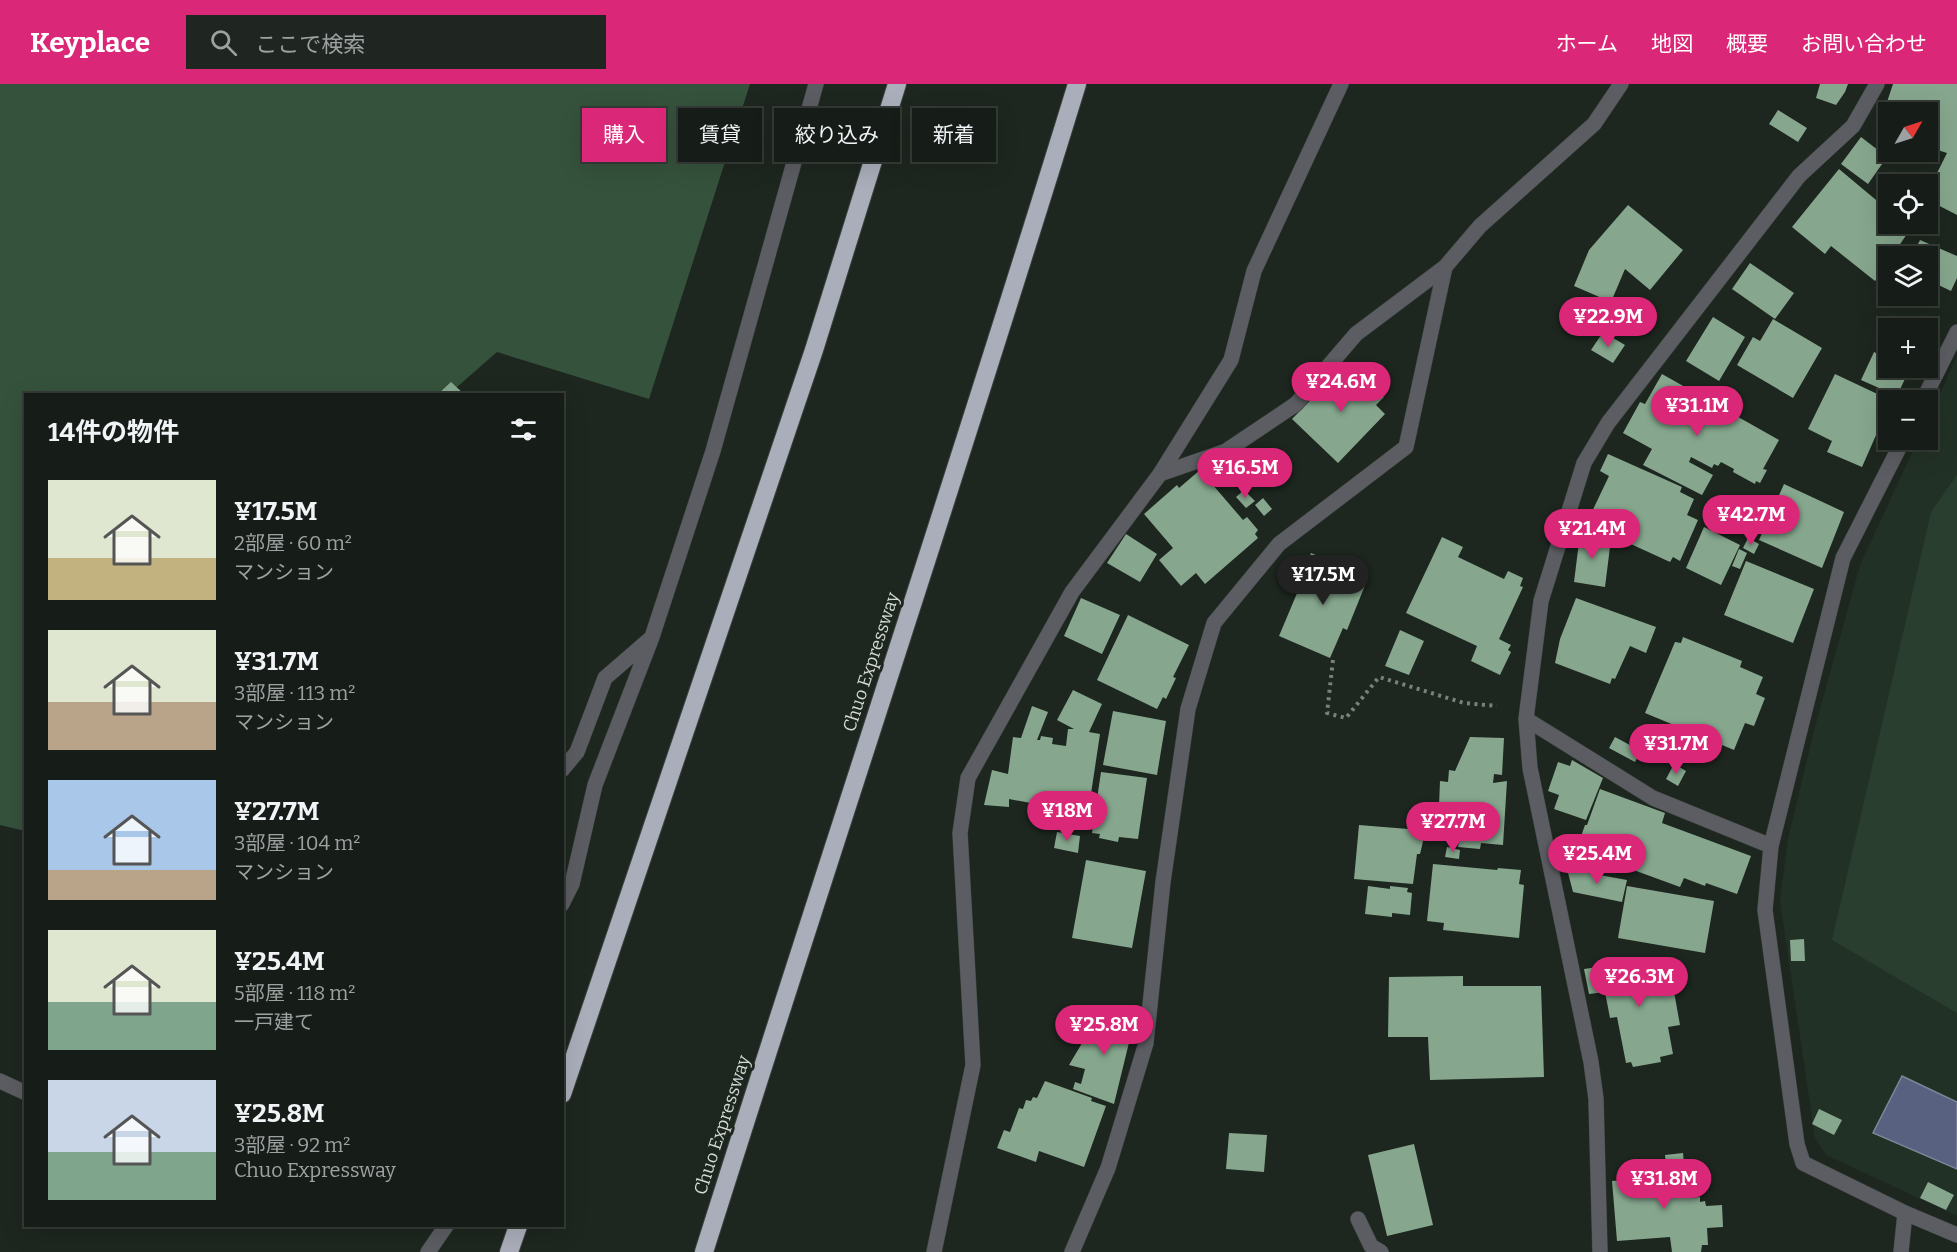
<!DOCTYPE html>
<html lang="ja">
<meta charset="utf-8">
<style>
body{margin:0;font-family:Bitter,"Noto Sans JP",serif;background:#1f2520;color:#f1f3f6;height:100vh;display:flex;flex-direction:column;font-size:22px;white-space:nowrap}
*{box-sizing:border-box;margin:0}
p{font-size:20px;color:#9ea1a1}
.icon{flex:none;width:33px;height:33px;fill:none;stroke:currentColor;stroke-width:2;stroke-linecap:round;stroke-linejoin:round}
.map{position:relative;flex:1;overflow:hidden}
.drawer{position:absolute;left:24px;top:309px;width:540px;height:834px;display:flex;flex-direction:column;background:#161c17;border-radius:0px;box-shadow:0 6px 24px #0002,0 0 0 2px #353a36}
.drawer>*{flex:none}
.guide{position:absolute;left:582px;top:24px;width:570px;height:54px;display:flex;gap:12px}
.needle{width:39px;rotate:51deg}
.controls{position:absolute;left:1878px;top:18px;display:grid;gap:12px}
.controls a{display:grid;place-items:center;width:60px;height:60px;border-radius:0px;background:#161c17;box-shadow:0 6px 24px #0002,0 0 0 2px #353a36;font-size:30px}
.price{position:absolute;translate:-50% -51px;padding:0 14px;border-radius:21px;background:#db2777;color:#fff;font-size:20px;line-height:39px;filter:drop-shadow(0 2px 3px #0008)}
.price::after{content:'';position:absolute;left:50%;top:36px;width:18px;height:14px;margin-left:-9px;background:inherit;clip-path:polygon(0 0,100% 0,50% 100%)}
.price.active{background:#222;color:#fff}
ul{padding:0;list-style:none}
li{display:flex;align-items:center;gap:18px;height:150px;padding:0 24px}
li span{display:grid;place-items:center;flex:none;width:168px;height:120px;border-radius:0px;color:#555}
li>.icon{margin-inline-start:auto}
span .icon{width:72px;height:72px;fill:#fffc;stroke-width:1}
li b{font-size:26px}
h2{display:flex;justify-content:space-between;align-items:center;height:72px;padding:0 24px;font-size:26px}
.chip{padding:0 21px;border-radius:0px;background:#161c17;box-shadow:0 6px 24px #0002,0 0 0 2px #353a36;font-size:21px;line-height:54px}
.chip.active{background:#db2777;color:#fff}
header{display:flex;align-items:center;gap:36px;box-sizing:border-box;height:84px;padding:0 30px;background:#db2777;color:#fff}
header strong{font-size:28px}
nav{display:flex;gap:33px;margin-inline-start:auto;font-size:21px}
.search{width:420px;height:54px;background:#1f2520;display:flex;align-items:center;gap:15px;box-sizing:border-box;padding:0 21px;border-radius:0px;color:#9ea1a1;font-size:22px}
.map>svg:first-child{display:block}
.built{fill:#223126}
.green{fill:#293e2e}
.forest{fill:#35523c}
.water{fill:#596180;stroke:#7e859a;stroke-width:1.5}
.building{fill:#86a78e}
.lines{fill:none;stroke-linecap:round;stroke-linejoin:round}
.service-casing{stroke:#3a433c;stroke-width:16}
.minor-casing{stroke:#3a433c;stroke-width:16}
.motorway-casing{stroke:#3a433c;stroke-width:20}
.path{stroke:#7a817c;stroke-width:4;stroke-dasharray:3 4.5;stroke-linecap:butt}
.service{stroke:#5c5d62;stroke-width:15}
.minor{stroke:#5c5d62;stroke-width:15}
.motorway{stroke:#aaaeba;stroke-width:18}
.labels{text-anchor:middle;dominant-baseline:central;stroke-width:6;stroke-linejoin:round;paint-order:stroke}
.street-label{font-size:18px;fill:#d4d9d5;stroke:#1d261f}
</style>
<header>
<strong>Keyplace</strong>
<div class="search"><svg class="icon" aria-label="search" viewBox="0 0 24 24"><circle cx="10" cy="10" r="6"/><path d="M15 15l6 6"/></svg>ここで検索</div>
<nav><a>ホーム</a><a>地図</a><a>概要</a><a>お問い合わせ</a></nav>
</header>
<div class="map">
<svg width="1957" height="1168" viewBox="0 0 1957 1168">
<rect width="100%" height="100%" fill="#1d261f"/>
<path class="built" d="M1957,272V1132L1826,1071L1815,1054L1780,817L1788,755L1815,643L1860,481L1918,356H1928V336Z"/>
<path class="green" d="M1957,391V929L1832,856L1931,428Z"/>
<path class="forest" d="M0,0H750L649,315L497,268L449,310H26L25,747L0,741Z"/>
<path class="water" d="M1902,992L1957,1018V1085L1873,1049Z"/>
<path class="building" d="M1820,0H1848L1845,8L1836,21L1816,14Z
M1893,0H1957V131L1928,116V107L1947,69L1928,63V28L1884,27Z
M1778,26L1807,44L1798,58L1769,40Z
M1861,53L1887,73L1868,100L1841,80Z
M1839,85L1888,126V140H1905L1911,144L1892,172H1888V178L1875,197L1831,162L1825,170L1792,143Z
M1628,121L1683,166L1650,206L1625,185L1611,218L1574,202L1589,166Z
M1920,156L1957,172V194L1951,207L1928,196V172H1912Z
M1750,179L1794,209L1775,235L1732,205Z
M1713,233L1745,253L1719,297L1686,277Z
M1773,235L1822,264L1793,314L1737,281L1753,253L1760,257Z
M1603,248L1625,261L1613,279L1591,266Z
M1874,268L1888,275V284H1910L1897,312L1861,296Z
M1348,278L1384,313L1376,321L1385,330L1338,379L1292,335Z
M1662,290L1779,356L1763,385L1767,386L1760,399L1756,397L1755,400L1733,388L1734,385L1721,378L1718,382L1714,380L1712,384L1691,373L1689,378L1713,391L1702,411L1643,381L1652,365L1623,349L1640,318L1645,320Z
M1835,290L1888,315V324L1862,383L1827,368L1832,357L1808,345Z
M451,298L464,310H438Z
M1608,370L1682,403L1680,408L1694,415L1687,431L1698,436L1680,477L1673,473L1670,478L1609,450L1610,447L1588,436L1609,392L1600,387Z
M1200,386L1243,436L1247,433L1258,446L1255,450L1258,454L1205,500L1196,489L1181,502L1159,476L1173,464L1144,430L1177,401L1179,404Z
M1784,400L1844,428L1822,484L1759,456Z
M1244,406L1255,417L1246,424L1236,413Z
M1263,414L1272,425L1264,432L1255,421Z
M1704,443L1740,461L1721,501L1686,484Z
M1126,450L1157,470L1140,498L1107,479Z
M1580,450L1611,455L1605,503L1574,498Z
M1442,453L1463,463L1458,473L1504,495L1508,487L1523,494L1520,502L1523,503L1499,555L1511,561L1508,566L1511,568L1500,591L1471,577L1477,562L1406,529Z
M1748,454L1759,460L1754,470L1743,464Z
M1739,465L1747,469L1740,485L1732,482Z
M1311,469L1368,494L1347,546L1343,544L1330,574L1279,552L1303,495L1301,494Z
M1746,477L1814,505L1793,559L1724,531Z
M1081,514L1120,531L1102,570L1064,552Z
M1576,514L1656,543L1646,569L1630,562L1615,595L1612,594L1610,600L1555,579L1560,555Z
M1128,531L1189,561L1173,593L1176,594L1166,615L1163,613L1157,625L1097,596Z
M1400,546L1424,557L1409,591L1385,582Z
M1683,553L1742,577L1740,583L1763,593L1756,610L1765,614L1754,642L1745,639L1734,666L1645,629L1675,558L1681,559Z
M1073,606L1102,620L1089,648L1100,650L1089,723L1086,722L1082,739L1056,732V734L1045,732L1047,722L1009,715V723L984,721L992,686L1008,690L1013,653L1021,654L1032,622L1048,628L1037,656H1040L1041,652L1053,654L1052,660L1066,662L1068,645H1074L1057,636Z
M1113,627L1166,637L1157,691L1103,681Z
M1470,653L1504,654L1502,691L1494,690L1493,699L1507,697L1503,761L1481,759L1480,765L1458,763L1459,757L1438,756L1439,746H1436L1437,729L1440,730L1441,723L1439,722L1440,697L1448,698L1449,686L1455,687Z
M1615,653L1641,667L1635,678L1609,664Z
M1572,676L1603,694L1586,736L1554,725L1559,711L1548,707L1558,678L1570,682Z
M1674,680L1686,687L1678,702L1666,695Z
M1101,688L1147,694L1138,755L1119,753L1118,758L1099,754L1100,750L1092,749Z
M1600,705L1665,729L1662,739L1751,772L1737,810L1706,799L1705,802L1684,794L1680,803L1587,769L1590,762L1579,758L1585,741H1587Z
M1359,741L1408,745L1425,749L1420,770H1417L1413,800L1354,795Z
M1057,748L1080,752L1078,769L1054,764Z
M1447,763L1460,766L1459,775L1445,773Z
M1086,776L1146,787L1132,864L1072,854Z
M1433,780L1497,786L1498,784L1521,786L1519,800L1524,801L1519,854L1443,846L1444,839L1427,837Z
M1567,785L1627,796L1622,818L1573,808Z
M1368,802L1390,805V802L1408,804L1407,808L1412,809L1410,831L1392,829V833L1365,830Z
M1627,802L1714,817L1705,869L1618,854Z
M1804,855L1805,877H1791L1790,856Z
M1626,879L1628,888L1669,880L1680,941L1668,943L1673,970L1660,973L1661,978L1633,983L1631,978L1626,979L1617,933L1610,934L1605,908L1589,910L1584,885Z
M1463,892V902H1541L1544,993L1430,996L1428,953H1388L1389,893Z
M1111,925L1136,930L1114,1020L1073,1005L1075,998L1081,1000L1085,985L1069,981L1097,934L1108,937Z
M1045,997L1092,1014L1091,1017L1106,1022L1084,1083L1039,1067L1036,1078L997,1064L1004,1046L1010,1048L1019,1024L1023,1025L1026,1016L1031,1017L1033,1013L1037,1014Z
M1819,1025L1842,1036L1834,1051L1812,1040Z
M1229,1049L1267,1051L1264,1088L1226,1085Z
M1414,1060L1433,1141L1387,1152L1368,1071Z
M1683,1069L1687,1114L1700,1113V1118L1705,1117L1706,1122L1722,1121L1723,1143L1707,1144L1708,1161H1702L1701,1168H1672L1670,1153L1617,1157L1612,1097L1667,1092L1665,1071Z
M1928,1098L1954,1111L1946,1126L1920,1114Z"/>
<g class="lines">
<g class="service-casing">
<path id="service" d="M1160,390L1226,367L1296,320L1356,250L1445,183
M1358,1135L1371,1162L1381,1168"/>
</g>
<g class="minor-casing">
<path id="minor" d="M1923,316L1957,248
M1526,635L1653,714L1771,762L1765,826L1797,1060L1803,1079L1905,1129L1957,1151
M562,686L577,668L605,594L650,555
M1771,762L1843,474L1903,356
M562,820L572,800L595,701L652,553L713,367L816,0
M0,997L26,1009
M428,1168L446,1142
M934,1168L973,981L960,749L968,694L1072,508L1160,390L1231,276L1254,187L1341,0
M1072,1168L1108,1084L1146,959L1163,798L1188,625L1214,539L1279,460L1406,363L1445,183L1480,142L1594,40L1621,0
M1600,1168L1596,1015L1591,978L1530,684L1526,635L1541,517L1584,379L1608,339L1799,92L1853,42L1877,0
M1901,1168L1905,1129"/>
</g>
<g class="motorway-casing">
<path id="motorway" d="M562,1010L814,266L897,0
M509,1168L518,1142
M704,1168C827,778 957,391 1077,0"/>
</g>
<path class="path" d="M1333,576L1327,629L1346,634L1379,593L1464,619L1497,622"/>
<use href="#service" class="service"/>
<use href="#minor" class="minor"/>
<use href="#motorway" class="motorway"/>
</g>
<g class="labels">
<g class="street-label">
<text transform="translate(871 578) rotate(-72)">Chuo Expressway</text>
<text transform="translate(722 1041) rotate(-72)">Chuo Expressway</text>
</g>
</g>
</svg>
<div class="controls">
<a><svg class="needle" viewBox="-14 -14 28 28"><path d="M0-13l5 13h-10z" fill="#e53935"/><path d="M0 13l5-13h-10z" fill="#9ea1a1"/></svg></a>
<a><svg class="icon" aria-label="locate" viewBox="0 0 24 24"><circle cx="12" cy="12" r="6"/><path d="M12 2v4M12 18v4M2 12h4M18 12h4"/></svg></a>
<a><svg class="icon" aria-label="layers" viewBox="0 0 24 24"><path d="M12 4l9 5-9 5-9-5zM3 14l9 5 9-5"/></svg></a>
<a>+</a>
<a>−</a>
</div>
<b class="price" style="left:1608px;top:264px">¥22.9M</b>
<b class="price" style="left:1341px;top:329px">¥24.6M</b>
<b class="price" style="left:1697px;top:353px">¥31.1M</b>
<b class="price" style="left:1245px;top:415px">¥16.5M</b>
<b class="price" style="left:1751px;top:462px">¥42.7M</b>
<b class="price" style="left:1592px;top:476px">¥21.4M</b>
<b class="price active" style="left:1323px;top:522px">¥17.5M</b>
<b class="price" style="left:1676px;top:691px">¥31.7M</b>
<b class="price" style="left:1067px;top:758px">¥18M</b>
<b class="price" style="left:1453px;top:769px">¥27.7M</b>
<b class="price" style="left:1597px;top:801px">¥25.4M</b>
<b class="price" style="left:1639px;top:924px">¥26.3M</b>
<b class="price" style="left:1104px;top:972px">¥25.8M</b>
<b class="price" style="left:1664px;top:1126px">¥31.8M</b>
<div class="guide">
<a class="chip active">購入</a>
<a class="chip">賃貸</a>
<a class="chip">絞り込み</a>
<a class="chip">新着</a>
</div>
<section class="drawer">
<h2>14件の物件<svg class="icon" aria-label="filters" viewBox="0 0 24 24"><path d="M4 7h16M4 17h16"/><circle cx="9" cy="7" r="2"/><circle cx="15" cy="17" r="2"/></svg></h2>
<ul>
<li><span style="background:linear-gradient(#dfe7d0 65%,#c2b280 0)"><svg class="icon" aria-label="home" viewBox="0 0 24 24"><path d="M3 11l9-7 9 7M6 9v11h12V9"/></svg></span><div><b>¥17.5M</b><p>2部屋 · 60 m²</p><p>マンション</p></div></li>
<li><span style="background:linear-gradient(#dfe7d0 60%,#b9a48a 0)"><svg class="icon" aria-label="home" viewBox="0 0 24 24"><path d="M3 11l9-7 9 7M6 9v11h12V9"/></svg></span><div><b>¥31.7M</b><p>3部屋 · 113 m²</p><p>マンション</p></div></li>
<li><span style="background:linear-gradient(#a9c7e8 75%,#b9a48a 0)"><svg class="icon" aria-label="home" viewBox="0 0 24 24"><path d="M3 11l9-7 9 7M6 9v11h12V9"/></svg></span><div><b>¥27.7M</b><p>3部屋 · 104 m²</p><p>マンション</p></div></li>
<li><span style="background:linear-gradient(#dfe7d0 60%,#7fa58c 0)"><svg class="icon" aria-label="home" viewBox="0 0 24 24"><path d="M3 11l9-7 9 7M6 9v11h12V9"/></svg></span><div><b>¥25.4M</b><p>5部屋 · 118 m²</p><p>一戸建て</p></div></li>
<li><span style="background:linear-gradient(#c9d6e8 60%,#7fa58c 0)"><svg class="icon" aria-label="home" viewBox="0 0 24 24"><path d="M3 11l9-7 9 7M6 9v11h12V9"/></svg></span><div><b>¥25.8M</b><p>3部屋 · 92 m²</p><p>Chuo Expressway</p></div></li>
</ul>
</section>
</div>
